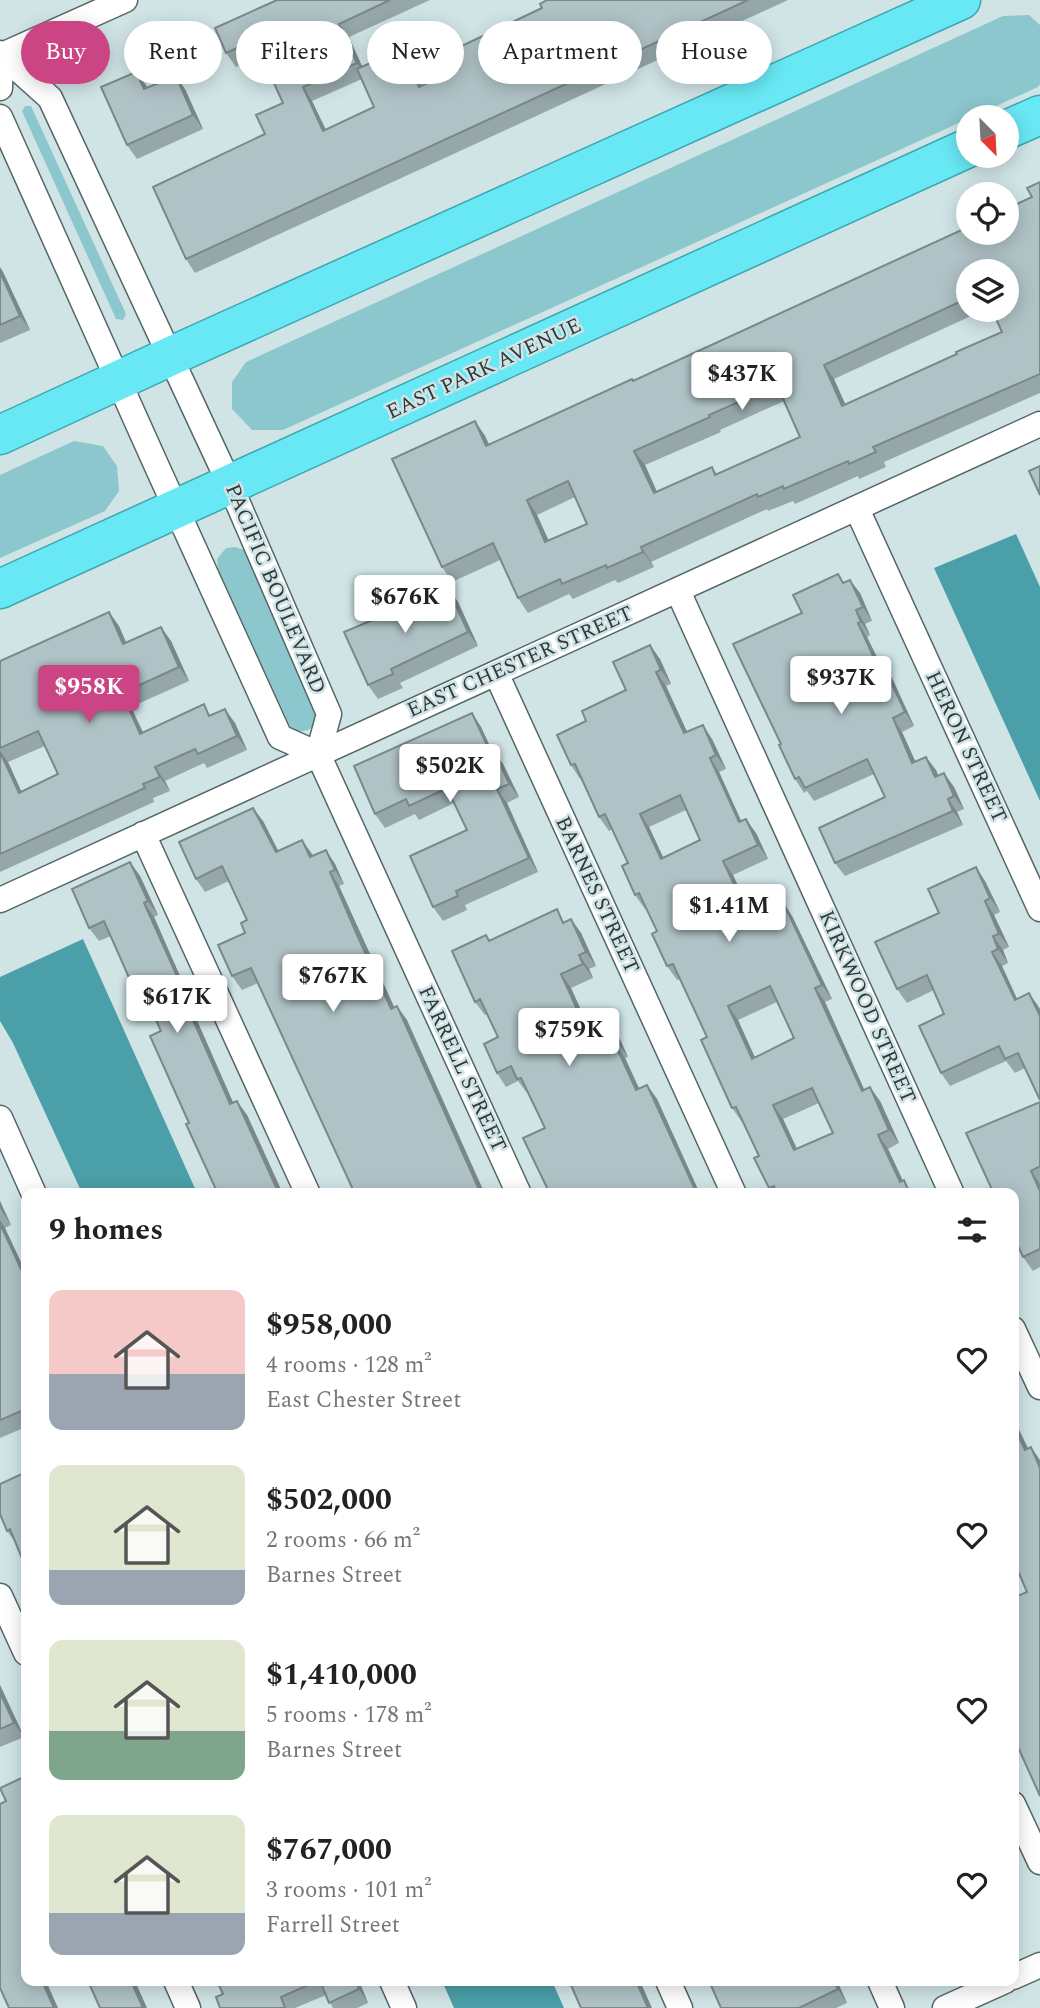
<!DOCTYPE html>
<meta charset="utf-8">
<style>
body{margin:0;font-family:Spectral,serif;background:#f2f2f2;color:#222;height:100vh;display:flex;flex-direction:column;font-size:26px;white-space:nowrap}
*{box-sizing:border-box;margin:0}
p{font-size:23px;color:#767676}
.icon{flex:none;width:38px;height:38px;fill:none;stroke:currentColor;stroke-width:2;stroke-linecap:round;stroke-linejoin:round}
.map{position:relative;flex:1;overflow:hidden}
.side{position:absolute;left:21px;top:1188px;width:998px;height:798px;display:flex;flex-direction:column;background:#fff;border-radius:14px;box-shadow:0 4px 18px #0003}
.side>*{flex:none}
.hud{position:absolute;left:21px;top:21px;width:999px;height:63px;display:flex;gap:14px}
.needle{width:46px;rotate:156deg}
.tools{position:absolute;left:956px;top:105px;display:grid;gap:14px}
.tools a{display:grid;place-items:center;width:63px;height:63px;border-radius:50%;background:#fff;box-shadow:0 4px 18px #0003;font-size:35px}
.price{position:absolute;translate:-50% -60px;padding:0 16px;border-radius:7px;background:#fff;color:#222;font-size:23px;line-height:46px;filter:drop-shadow(0 2px 4px #0008)}
.price::after{content:'';position:absolute;left:50%;top:42px;width:21px;height:16px;margin-left:-10px;background:inherit;clip-path:polygon(0 0,100% 0,50% 100%)}
.price.on{background:#cb4585;color:#fff}
ul{padding:0;list-style:none}
li{display:flex;align-items:center;gap:21px;height:175px;padding:0 28px}
li span{display:grid;place-items:center;flex:none;width:196px;height:140px;border-radius:14px;color:#555}
li>.icon{margin-inline-start:auto}
span .icon{width:84px;height:84px;fill:#fffc;stroke-width:1}
li b{font-size:30px}
h2{display:flex;justify-content:space-between;align-items:center;height:84px;padding:0 28px;font-size:30px}
.chip{padding:0 24px;border-radius:32px;background:#fff;box-shadow:0 4px 18px #0003;font-size:24px;line-height:63px}
.chip.on{background:#cb4585;color:#fff}
.map>svg:first-child{display:block}
.green{fill:#8cc7cd}
.water{fill:#4a9fa8}
.lines{fill:none;stroke-linecap:round;stroke-linejoin:round}
.minor-casing{stroke:#546667;stroke-width:27}
.trunk-casing{stroke:#3ca7b1;stroke-width:41}
.minor{stroke:#fff;stroke-width:24}
.trunk{stroke:#68e8f4;stroke-width:38}
.wall{fill:#96a7a9;fill-rule:evenodd}
.shaded-wall{fill:#7a888a}
.building{fill:#afc2c5;stroke:#7a888a;stroke-width:2;fill-rule:evenodd}
.labels{text-anchor:middle;dominant-baseline:central;stroke-width:5;stroke-linejoin:round;paint-order:stroke}
.street-label{font-size:21px;fill:#31393a;stroke:#d0e4e6}
</style>
<div class="map">
<svg width="1040" height="2008" viewBox="0 0 1040 2008">
<rect width="100%" height="100%" fill="#d0e4e6"/>
<path class="green" d="M1029,15L1040,25V84L1038,87L283,430H252L232,409V382L246,362L1003,16Z
M25,106H31L126,314L123,320L116,319L22,111Z
M74,441L103,446L117,466L119,491L105,511L0,558V475Z
M235,547L248,551L319,712V723C308,731 302,734 291,728L218,569L217,559L226,548Z"/>
<path class="water" d="M1016,534L1040,587V801L934,568Z
M83,939L197,1193H82L13,1043L0,1021V977Z
M442,1981H552L564,2008H454Z"/>
<g class="lines">
<g class="minor-casing">
<path id="minor" d="M0,53L50,98L230,485L329,714L318,754
M0,56L125,0
M0,88L1,56
M0,117C93,324 185,531 280,737L318,754
M857,509L1040,909
M678,591L952,1194
M496,673L734,1194
M318,754L519,1194
M143,834L308,1194
M0,900L1040,424
M0,1118L34,1194
M1013,1329L1040,1387
M0,1596L26,1653
M1013,1804L1040,1862
M1013,1977L1040,1965
M176,1981L188,2008
M392,1981L404,2008
M668,1981L680,2008
M880,1981L892,2008
M945,2008L1005,1981"/>
</g>
<g class="trunk-casing">
<path id="trunk" d="M1006,130L1040,115
M0,435L171,356L961,0
M0,589L968,148"/>
</g>
<use href="#minor" class="minor"/>
<use href="#trunk" class="trunk"/>
</g>
<path class="wall" d="M277,0H430L349,37L362,67L401,49L411,63L421,86L459,69L542,8L547,0H788L195,273L186,259L265,134L283,103L266,65L253,71L247,62L236,67L226,53ZM362,79L374,107L326,130L312,101Z
M146,85L147,88L185,89L203,129L137,159L127,145Z
M1040,182V393L884,462L886,467L859,479L858,476L795,504L793,501L768,511L767,509L651,562L654,567L618,583L615,580L573,599L569,594L528,613L518,598L500,560L452,582L442,567L475,421L485,436L489,444L633,381L1032,197ZM968,271L1006,310L1002,332L957,354L845,405L834,379L984,310H968ZM784,401L800,437L717,474L712,467L657,492L645,465L721,432L720,430ZM575,497L587,524L549,541L537,515Z
M0,267L3,272L30,330L0,343Z
M844,582L860,593L872,621L865,624L870,635L867,637L881,665L892,678L914,726L902,732L915,761L936,770L938,776L954,787L964,809L957,812L963,825L845,876L835,863L885,797L874,774L814,801L807,791L804,793L795,779L802,613Z
M448,588L458,602L478,646L400,683L403,688L378,699L368,685Z
M119,626L126,643L171,641L189,681L131,707L143,732L211,715L235,723L247,750L207,768L204,763L165,781L170,791L153,798L154,802L0,872V661ZM45,746L58,774L21,791L8,762Z
M660,659L671,684L666,686L687,732L712,739L726,769L719,772L741,821L756,833L768,859L733,875L752,916H792L832,999L825,1002L864,1089L880,1101L899,1143L888,1149L903,1181L913,1194H772L769,1188L759,1156L743,1122H742L732,1108L707,1037L680,979L677,980L667,966L657,931L647,908L645,909L635,895L628,863L612,829L609,831L599,817L581,779H580L571,765L586,721L626,690ZM686,810L700,840L663,857L649,827ZM777,1002L794,1038L755,1058L738,1020ZM819,1103L833,1133L797,1149L783,1119Z
M472,713L481,727L492,751L503,764L519,797L507,803L538,872L465,905L467,910L443,921L433,907L467,830L454,803L419,820L415,814L385,828L375,814Z
M263,821L278,851L313,856L326,850L335,864L344,884L339,886L394,1007L407,1020L258,983L242,990L232,976L245,933L247,920L229,881L205,892L196,879Z
M130,862L140,876L158,915L154,917L194,1008L192,1009L233,1103L247,1115L283,1194H218L189,1123L161,1031L148,1001L144,1003L134,989L111,936L99,941L89,928Z
M985,881L1000,912L994,915L1009,947L1003,950L1008,963L1002,966L1017,999L1029,993L1040,1009V1100L1025,1068L1015,1073L1006,1061L950,1086L941,1073L944,1014L934,990L907,1003L897,989L939,913Z
M571,919L581,933L596,966L589,969L593,978L571,988L589,1028L617,1033L628,1057L625,1058L639,1088L647,1085L657,1099L700,1194H550L545,1128L528,1093H527L518,1081L506,1087L497,1073L498,1037L487,1014L485,1015L475,1002L490,940L565,922Z
M1040,1102V1267L1033,1271L1023,1257L1013,1235Z
M0,1201L11,1225L5,1228L26,1273V1427L0,1438Z
M26,1472L16,1543L7,1531Z
M0,1685L24,1737L0,1747Z
M217,1981H359L368,2003L357,2008H333L326,1995L295,2008H220L223,1994Z
M838,1983L847,2003L836,2008H721Z"/>
<path class="shaded-wall" d="M339,24L349,37L367,77L357,63Z
M401,49L411,63L428,100L419,87Z
M136,72L146,85L154,103L144,89Z
M176,76L185,89L203,129L193,115Z
M303,87L312,101L333,145L323,131Z
M0,267L3,272L30,330L20,316L0,272Z
M824,365L834,379L853,421L842,406Z
M475,421L485,436L496,460L486,446Z
M634,451L645,465L664,508L654,493Z
M527,500L537,515L556,557L545,542Z
M641,547L651,562L654,567L643,552Z
M850,580L860,593L872,621L863,607Z
M448,588L458,602L478,646L468,632Z
M856,610L865,624L870,635L861,622Z
M109,612L119,626L133,658L123,644Z
M858,623L867,637L888,680L878,667Z
M161,627L171,641L189,681L179,667Z
M650,645L660,659L671,684L661,670Z
M883,665L892,678L914,726L905,712Z
M656,672L666,686L694,747L684,733Z
M122,693L131,707L150,748L140,734Z
M225,709L235,723L247,750L237,736Z
M472,713L481,727L499,766L490,752Z
M893,718L902,732L922,776L912,763Z
M703,725L712,739L726,769L716,755Z
M494,750L503,764L519,797L509,784Z
M0,751L8,762L28,806L19,793Z
M926,757L936,770L945,791L935,777Z
M710,758L719,772L748,836L739,822Z
M155,767L165,781L170,791L160,777Z
M944,773L954,787L964,809L954,796Z
M497,789L507,803L538,872L529,858Z
M948,799L957,812L963,825L953,811Z
M253,808L263,821L286,866L276,852Z
M640,814L649,827L670,872L661,859Z
M746,819L756,833L768,859L758,845Z
M302,840L312,854L320,871L310,857Z
M326,850L335,864L344,884L335,870Z
M723,861L733,875L759,931L749,917Z
M130,862L140,876L158,915L148,901Z
M976,867L985,881L1000,912L990,898Z
M330,872L339,886L401,1022L391,1009Z
M985,901L994,915L1009,947L999,934Z
M783,902L792,916L832,999L822,985Z
M144,903L154,917L194,1008L185,994Z
M571,919L581,933L596,966L586,952Z
M993,936L1003,950L1008,963L998,949Z
M992,952L1002,966L1024,1014L1015,1000Z
M579,955L589,969L593,978L583,964Z
M561,974L571,988L596,1043L586,1029Z
M815,988L825,1002L871,1105L862,1091Z
M1029,993L1040,1009V1016Z
M182,995L192,1009L240,1118L230,1104Z
M397,1006L407,1020L485,1194H481Z
M728,1006L738,1020L762,1073L752,1059Z
M607,1019L617,1033L628,1057L618,1043Z
M615,1044L625,1058L646,1104L636,1090Z
M647,1085L657,1099L700,1194H697Z
M870,1087L880,1101L899,1143L889,1130Z
M237,1101L247,1115L283,1194H279Z
M773,1105L783,1119L804,1164L794,1150Z
M878,1135L888,1149L909,1194L900,1182Z
M1031,1171L1040,1184V1191Z
M0,1201L11,1225L0,1208Z
M0,1220L5,1228L26,1273V1280L0,1224Z
M1013,1417L1035,1463L1025,1450L1013,1424Z
M1031,1447L1040,1460V1468Z
M0,1685L24,1737L14,1723L0,1693Z
M42,1981H46L58,2008H54Z
M131,1981H135L147,2008H143Z
M355,1981H359L368,2003L359,1989Z
M636,1981H640L652,2008H648Z
M834,1981H837L838,1983L847,2003L838,1989Z"/>
<path class="building" d="M277,0H390L339,24L357,63L303,87L323,131L374,107L357,69L401,49L419,87L459,69L451,51L542,8L540,4L547,0H748L186,259L153,187L265,134L256,115L283,103L259,50L244,57L239,47L226,53L215,28Z
M136,72L144,89L176,76L193,115L127,145L101,87Z
M1040,182V374L873,447L876,452L849,464L848,461L784,489L783,486L758,497L757,494L641,547L643,552L607,568L606,565L562,584L560,579L518,598L493,543L442,567L392,459L475,421L486,446L632,379L633,381L968,227V233H1006V209L1032,197L1027,188ZM968,271H1006V310H992L1002,332L956,352L957,354L842,406L824,365L968,298ZM777,385L800,437L715,475L712,467L654,493L634,451L710,417L709,415ZM568,481L587,524L545,542L527,500Z
M0,272L20,316L0,325Z
M1040,466V495L1029,471Z
M838,574L843,583L850,580L863,607L856,610L861,622L858,623L878,667L883,665L905,712L893,718L912,763L926,757L935,777L944,773L954,796L948,799L953,811L835,863L819,828L885,797L867,759L805,788L799,777L795,779L779,745L781,744L733,644L802,613L793,595Z
M448,588L468,632L391,669L393,674L368,685L344,632Z
M109,612L123,644L161,627L179,667L122,693L140,734L204,704L209,716L225,709L237,736L198,754L195,749L155,767L160,777L143,784L145,788L0,854V752L19,793L58,774L38,731L0,748V661Z
M650,645L661,670L656,672L684,733L703,725L716,755L710,758L739,822L746,819L758,845L723,861L749,917L783,902L822,985L815,988L862,1091L870,1087L889,1130L878,1135L900,1182L904,1180L910,1194H777L774,1186L769,1188L754,1158L759,1156L736,1107L732,1108L701,1040L707,1037L673,964L667,966L652,934L657,931L639,893L635,895L622,866L628,863L605,814L599,817L575,764L571,765L557,735L586,721L582,711L626,690L613,662ZM680,795L700,840L661,859L640,814ZM770,986L794,1038L752,1059L728,1006ZM812,1088L833,1133L794,1150L773,1105Z
M472,713L490,752L494,750L509,784L497,789L529,858L456,891L458,896L433,907L410,856L467,830L447,788L409,806L406,799L375,814L354,766Z
M253,808L276,852L302,840L310,857L326,850L335,870L330,872L357,935L391,1009L397,1006L481,1194H355L251,968L232,976L218,945L245,933L241,923L247,920L222,866L196,879L179,842Z
M130,862L148,901L144,903L185,994L182,995L230,1104L237,1101L279,1194H218L186,1124L189,1123L150,1036L161,1031L141,986L134,989L104,921L89,928L72,889Z
M976,867L990,898L985,901L999,934L993,936L998,949L992,952L1015,1000L1029,993L1040,1016V1100L1018,1053L1005,1059L999,1046L941,1073L919,1026L944,1014L927,975L897,989L875,942L939,913L928,889Z
M557,909L563,923L571,919L586,952L579,955L583,964L561,974L586,1029L607,1019L618,1043L615,1044L636,1090L647,1085L697,1194H550L523,1138L545,1128L521,1078L517,1079L511,1066L497,1073L484,1044L498,1037L480,999L475,1002L452,951L486,935L489,941Z
M1040,1102V1166L1031,1171L1040,1191V1249L1023,1257L1013,1235V1194H994L966,1133Z
M0,1224L26,1280V1409L0,1420Z
M1013,1424L1025,1450L1031,1447L1040,1468V1796L1013,1736V1598L1027,1592L1013,1559Z
M26,1472V1568L10,1529L7,1531L0,1514V1484Z
M0,1693L14,1723L0,1729Z
M26,1776V1941L25,1942L26,1945V1981H42L54,2008H9L0,1988V1804L6,1801L0,1788Z
M88,1981H131L143,2008H100Z
M217,1981H317L281,1997L285,2008H220L216,1997L223,1994Z
M320,1981H355L359,1989L329,2003Z
M574,1981H636L648,2008H581L570,1983Z
M709,1981H834L838,1989L799,2008H721Z"/>
<g class="labels">
<g class="street-label">
<text transform="translate(484 369) rotate(-25)">EAST PARK AVENUE</text>
<text transform="translate(275 589) rotate(67)">PACIFIC BOULEVARD</text>
<text transform="translate(520 662) rotate(-24)">EAST CHESTER STREET</text>
<text transform="translate(966 747) rotate(65)">HERON STREET</text>
<text transform="translate(597 895) rotate(65)">BARNES STREET</text>
<text transform="translate(867 1007) rotate(66)">KIRKWOOD STREET</text>
<text transform="translate(462 1069) rotate(65)">FARRELL STREET</text>
</g>
</g>
</svg>
<div class="tools">
<a><svg class="needle" viewBox="-14 -14 28 28"><path d="M0-13l5 13h-10z" fill="#e53935"/><path d="M0 13l5-13h-10z" fill="#767676"/></svg></a>
<a><svg class="icon" aria-label="locate" viewBox="0 0 24 24"><circle cx="12" cy="12" r="6"/><path d="M12 2v4M12 18v4M2 12h4M18 12h4"/></svg></a>
<a><svg class="icon" aria-label="layers" viewBox="0 0 24 24"><path d="M12 4l9 5-9 5-9-5zM3 14l9 5 9-5"/></svg></a>
</div>
<b class="price" style="left:742px;top:412px">$437K</b>
<b class="price" style="left:405px;top:635px">$676K</b>
<b class="price" style="left:841px;top:716px">$937K</b>
<b class="price on" style="left:89px;top:725px">$958K</b>
<b class="price" style="left:450px;top:804px">$502K</b>
<b class="price" style="left:729px;top:944px">$1.41M</b>
<b class="price" style="left:333px;top:1014px">$767K</b>
<b class="price" style="left:177px;top:1035px">$617K</b>
<b class="price" style="left:569px;top:1068px">$759K</b>
<div class="hud">
<a class="chip on">Buy</a>
<a class="chip">Rent</a>
<a class="chip">Filters</a>
<a class="chip">New</a>
<a class="chip">Apartment</a>
<a class="chip">House</a>
</div>
<section class="side">
<h2>9 homes<svg class="icon" aria-label="filters" viewBox="0 0 24 24"><path d="M4 7h16M4 17h16"/><circle cx="9" cy="7" r="2"/><circle cx="15" cy="17" r="2"/></svg></h2>
<ul>
<li><span style="background:linear-gradient(#f6c9c9 60%,#9aa5b1 0)"><svg class="icon" aria-label="home" viewBox="0 0 24 24"><path d="M3 11l9-7 9 7M6 9v11h12V9"/></svg></span><div><b>$958,000</b><p>4 rooms · 128 m²</p><p>East Chester Street</p></div><svg class="icon" aria-label="heart" viewBox="0 0 24 24"><path d="M12 20l-8-8c-3-5 5-10 8-4 3-6 11-1 8 4z"/></svg></li>
<li><span style="background:linear-gradient(#dfe7d0 75%,#9aa5b1 0)"><svg class="icon" aria-label="home" viewBox="0 0 24 24"><path d="M3 11l9-7 9 7M6 9v11h12V9"/></svg></span><div><b>$502,000</b><p>2 rooms · 66 m²</p><p>Barnes Street</p></div><svg class="icon" aria-label="heart" viewBox="0 0 24 24"><path d="M12 20l-8-8c-3-5 5-10 8-4 3-6 11-1 8 4z"/></svg></li>
<li><span style="background:linear-gradient(#dfe7d0 65%,#7fa58c 0)"><svg class="icon" aria-label="home" viewBox="0 0 24 24"><path d="M3 11l9-7 9 7M6 9v11h12V9"/></svg></span><div><b>$1,410,000</b><p>5 rooms · 178 m²</p><p>Barnes Street</p></div><svg class="icon" aria-label="heart" viewBox="0 0 24 24"><path d="M12 20l-8-8c-3-5 5-10 8-4 3-6 11-1 8 4z"/></svg></li>
<li><span style="background:linear-gradient(#dfe7d0 70%,#9aa5b1 0)"><svg class="icon" aria-label="home" viewBox="0 0 24 24"><path d="M3 11l9-7 9 7M6 9v11h12V9"/></svg></span><div><b>$767,000</b><p>3 rooms · 101 m²</p><p>Farrell Street</p></div><svg class="icon" aria-label="heart" viewBox="0 0 24 24"><path d="M12 20l-8-8c-3-5 5-10 8-4 3-6 11-1 8 4z"/></svg></li>
</ul>
</section>
</div>
